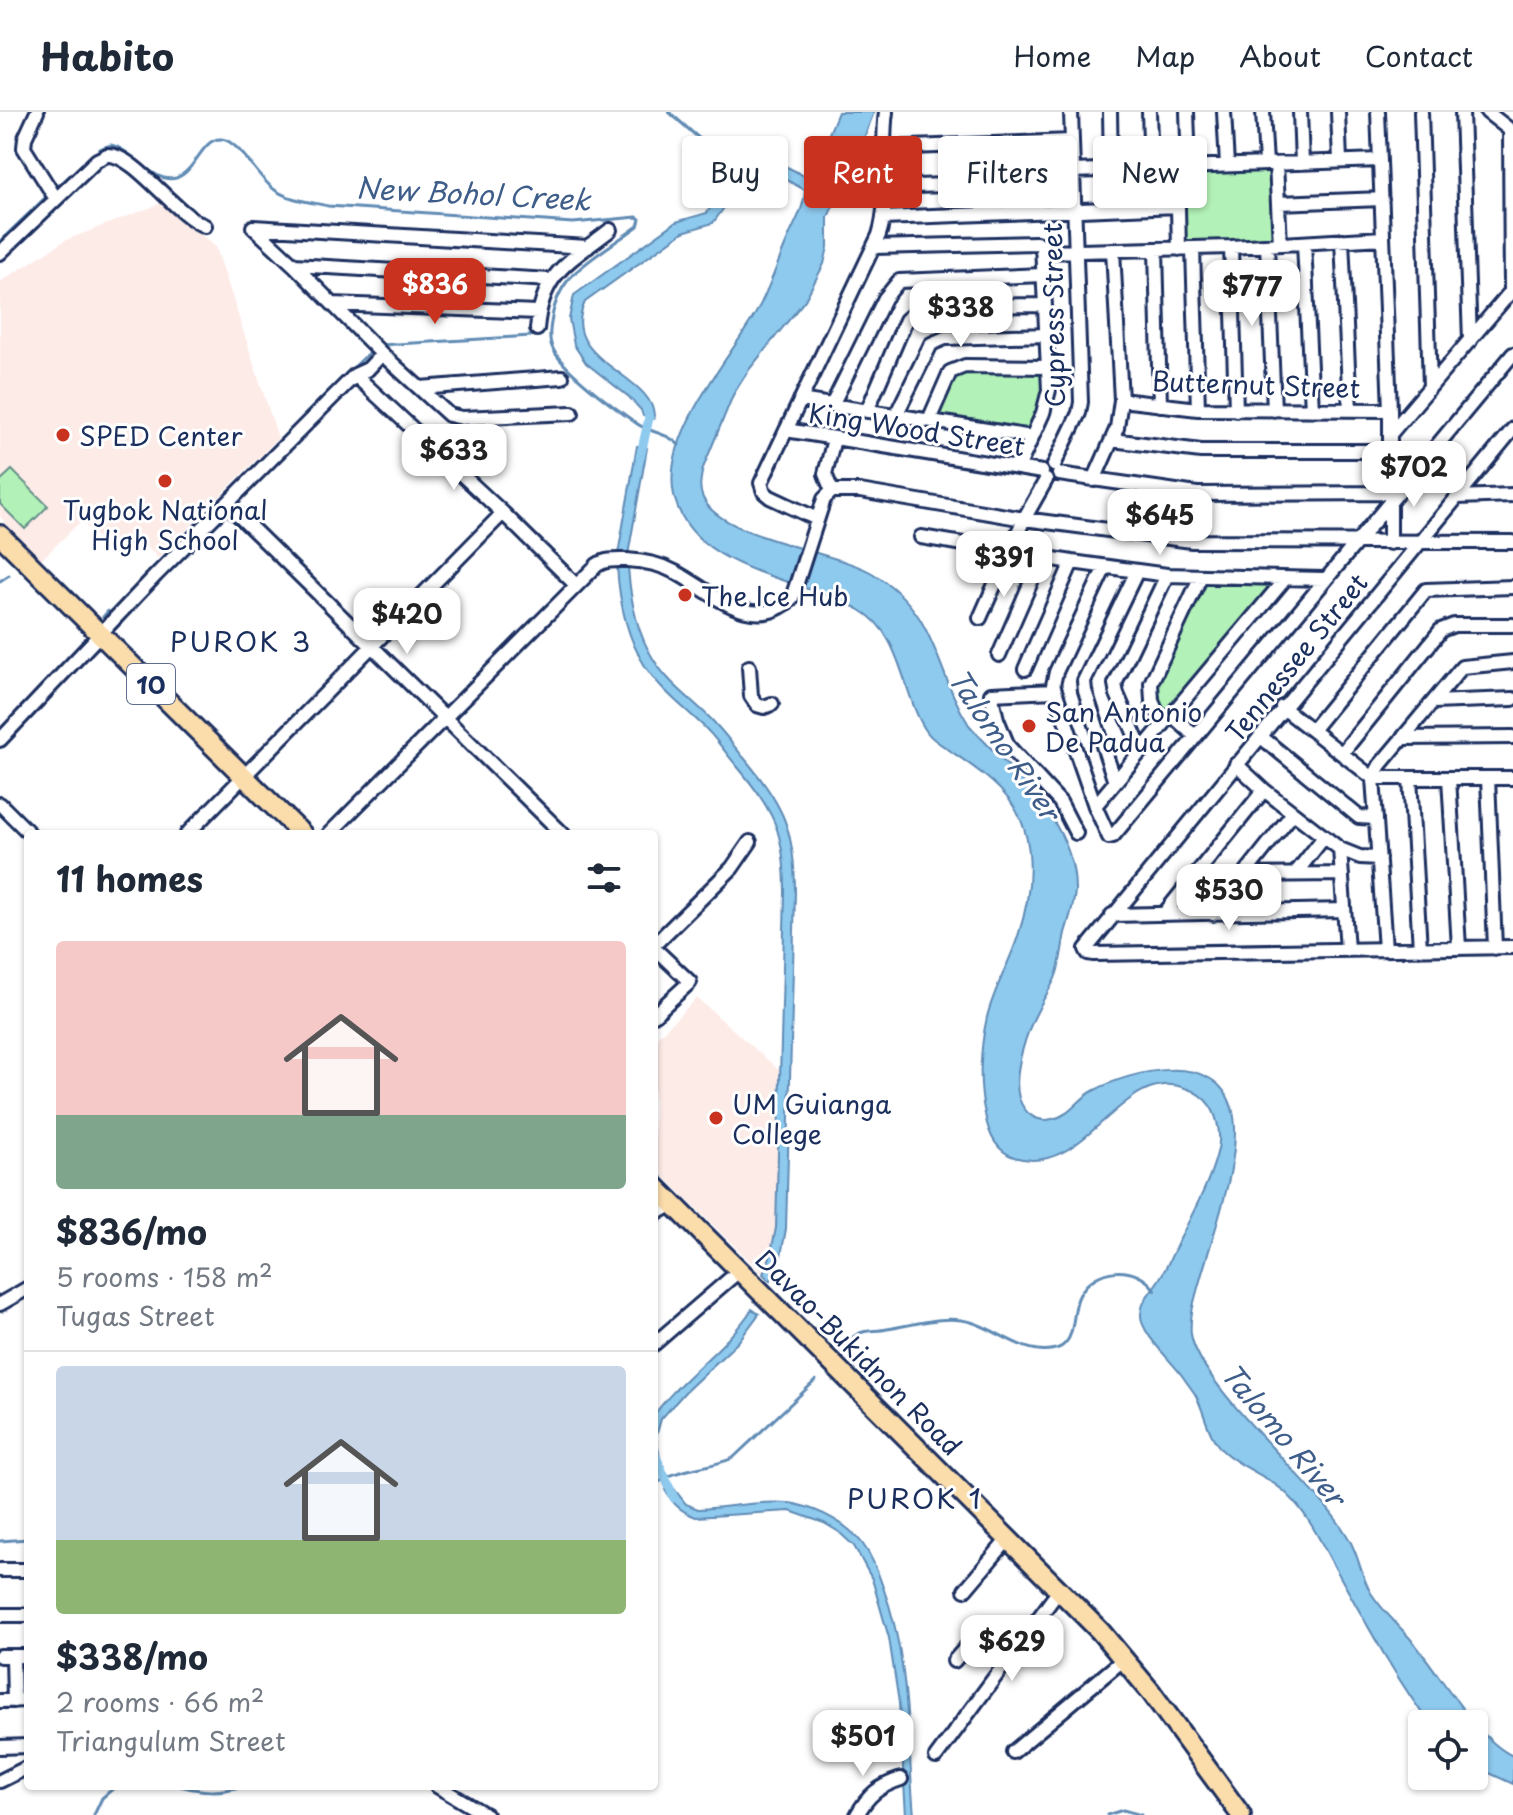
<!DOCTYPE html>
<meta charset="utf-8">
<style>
body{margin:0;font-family:"Playpen Sans",sans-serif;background:#f6f6f7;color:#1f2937;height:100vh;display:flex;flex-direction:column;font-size:30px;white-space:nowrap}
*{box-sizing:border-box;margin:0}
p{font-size:26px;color:#747a83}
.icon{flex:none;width:44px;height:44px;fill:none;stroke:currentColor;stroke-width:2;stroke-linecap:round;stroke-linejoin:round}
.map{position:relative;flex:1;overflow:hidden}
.details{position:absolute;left:24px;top:718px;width:634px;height:960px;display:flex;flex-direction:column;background:#fff;border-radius:8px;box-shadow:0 2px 6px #0004}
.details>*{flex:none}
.top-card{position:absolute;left:682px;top:24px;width:710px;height:72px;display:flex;gap:16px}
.tools{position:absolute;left:1408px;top:1598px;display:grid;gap:16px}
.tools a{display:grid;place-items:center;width:80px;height:80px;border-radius:8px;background:#fff;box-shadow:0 2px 6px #0004;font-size:40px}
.price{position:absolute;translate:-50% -68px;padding:0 18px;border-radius:16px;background:#fff;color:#222;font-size:26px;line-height:52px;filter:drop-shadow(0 2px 4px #0008)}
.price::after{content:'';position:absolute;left:50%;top:48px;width:24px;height:18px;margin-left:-12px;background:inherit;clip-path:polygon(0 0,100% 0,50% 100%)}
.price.current{background:#c8321e;color:#fff}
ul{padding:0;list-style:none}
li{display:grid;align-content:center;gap:16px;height:424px;padding:0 32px}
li+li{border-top:2px solid #e0e1e3}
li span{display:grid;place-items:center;height:248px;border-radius:8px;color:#555}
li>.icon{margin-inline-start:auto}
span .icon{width:144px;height:144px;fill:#fffc;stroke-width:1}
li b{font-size:34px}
h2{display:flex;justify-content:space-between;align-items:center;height:96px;padding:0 32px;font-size:34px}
.pill{padding:0 28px;border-radius:8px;background:#fff;box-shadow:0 2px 6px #0004;font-size:28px;line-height:72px}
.pill.current{background:#c8321e;color:#fff}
header{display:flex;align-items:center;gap:48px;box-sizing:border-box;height:112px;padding:0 40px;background:#fff;border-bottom:2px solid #e0e1e3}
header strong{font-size:38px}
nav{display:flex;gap:44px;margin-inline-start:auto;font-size:28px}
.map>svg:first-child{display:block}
.built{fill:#fdebe7}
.green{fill:#b2f1b7;stroke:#66908a;stroke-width:2}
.water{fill:#8ec9ee;stroke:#608bb4;stroke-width:2}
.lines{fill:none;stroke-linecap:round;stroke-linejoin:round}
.stream{stroke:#608bb4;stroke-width:3}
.canal{stroke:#8ec9ee;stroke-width:9}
.minor-casing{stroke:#1b2f5e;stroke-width:18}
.highway-casing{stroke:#1b2f5e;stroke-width:24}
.minor{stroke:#fff;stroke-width:12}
.highway{stroke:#fbdcab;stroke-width:18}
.poi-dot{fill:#c8321e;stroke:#fff;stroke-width:3}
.labels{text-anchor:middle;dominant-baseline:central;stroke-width:6;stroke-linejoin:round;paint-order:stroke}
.shield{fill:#fff;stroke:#5f6d8e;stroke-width:2}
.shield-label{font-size:24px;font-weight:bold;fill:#1b2f5e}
.street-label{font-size:26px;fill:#1b2f5e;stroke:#fff}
.poi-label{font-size:26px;fill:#1b2f5e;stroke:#fff;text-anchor:start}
.water-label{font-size:28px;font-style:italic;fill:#3e5d89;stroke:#fff}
.neighbourhood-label{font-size:28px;letter-spacing:2px;fill:#1b2f5e;stroke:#fff}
</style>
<header>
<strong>Habito</strong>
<nav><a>Home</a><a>Map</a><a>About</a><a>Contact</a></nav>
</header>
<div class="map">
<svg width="1513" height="1703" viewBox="0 0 1513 1703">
<rect width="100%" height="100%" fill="#fff"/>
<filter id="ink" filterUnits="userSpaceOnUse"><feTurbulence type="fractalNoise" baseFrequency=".0125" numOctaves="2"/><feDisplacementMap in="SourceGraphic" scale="16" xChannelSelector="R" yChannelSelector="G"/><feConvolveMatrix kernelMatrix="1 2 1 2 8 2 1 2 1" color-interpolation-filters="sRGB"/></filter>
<g filter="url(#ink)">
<path class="built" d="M162,91L216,135L278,326L158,446L135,424L116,444L81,409L41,448L0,405V170L66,128Z
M697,886L779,958L776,1116L770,1145L763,1162L654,1055V928Z"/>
<path class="green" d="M1272,55L1275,128L1184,133L1180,59Z
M966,258L1041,261C1046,278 1039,309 1024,319L944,306L940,301V294L952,265Z
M12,358L48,394L25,417L0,392V369Z
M1207,471H1276L1166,601L1157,578L1158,570Z"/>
<path class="water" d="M838,0H874L861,34L828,105V135L824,152L805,188L748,259L733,283L703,356C701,366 698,376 703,386C719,425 834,439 872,461C939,501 933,556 969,613C1011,660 1076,709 1075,779C1074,794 1069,807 1065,821C1062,835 1061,851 1056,864C1052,875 1044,885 1039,896C1027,918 1012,961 1019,986C1024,1001 1036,1011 1052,1007C1070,1004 1078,987 1093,979C1132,958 1215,938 1232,996C1245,1038 1213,1122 1201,1165C1196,1183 1189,1203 1191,1222C1196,1257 1255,1317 1280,1344C1303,1370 1332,1397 1349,1427C1359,1444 1361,1464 1371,1481C1383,1500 1400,1514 1414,1531C1440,1562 1477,1628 1513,1644V1672L1474,1654V1612H1430C1395,1566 1363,1505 1334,1454C1320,1429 1309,1403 1287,1382C1269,1364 1243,1357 1224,1340C1208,1326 1205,1300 1195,1282C1191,1276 1187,1271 1183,1265C1172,1249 1140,1221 1141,1203C1141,1188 1153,1178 1160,1166C1168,1154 1173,1139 1180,1127C1194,1098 1211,1068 1218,1037C1221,1024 1218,1007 1211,995C1205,986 1195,979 1185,976C1120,952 1086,1068 1014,1045C996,1039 988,1020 985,1002C978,972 980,936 987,905C994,877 1009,852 1018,824C1032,782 1038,726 1010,689C995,669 972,654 952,640C943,633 933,629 927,620C902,585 903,522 860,498C803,466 691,460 674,383C661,323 729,248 757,199C769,177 777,152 787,129C794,111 804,98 805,78L774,61L759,60L747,64L713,111L683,120L585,190C557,250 657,262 654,307L643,304L641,298L629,285L586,251L574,233L569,207L574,183L676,110L707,101L734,59L748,51L776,49L810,67Z
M637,334L647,336L628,443L618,442Z
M617,454H628C630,486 636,520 654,548C668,571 690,586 709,605C722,618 733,633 745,647C784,694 795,719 795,781L786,1117L779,1154L770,1169L763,1162L770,1145L776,1116L785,780C785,721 774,698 736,653C724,639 714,623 700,611C681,593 659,576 645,554C626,524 619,488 617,454Z
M752,1197L759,1202L738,1230L685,1280L661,1307L656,1325L661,1351L654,1354V1303C683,1263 725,1238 752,1197Z
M672,1374L686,1392L698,1397C726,1396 770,1387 795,1392C820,1398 847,1411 862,1431C872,1444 878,1460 883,1475C910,1548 907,1626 914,1703H906L899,1591L889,1526L872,1467L854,1434L839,1420L824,1411L790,1399L696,1405C680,1399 673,1392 665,1378Z"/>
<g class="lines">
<path class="stream" d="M669,0L726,50L729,66
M99,37L111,33L117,35C135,42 155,72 176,66C196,59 202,26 221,27C239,28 258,67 275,78C289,88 311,90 328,94L573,111L637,105L640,107L638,114C618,129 596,142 578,158C565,169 557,184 553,200C551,211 547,226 553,237C563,258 615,296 636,311C649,321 667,320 679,333
M54,78L94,42
M0,129L48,83
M380,233L531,224
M353,256L372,238
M280,329L348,260
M0,469L9,463
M103,505L108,499
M847,1230C852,1225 856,1222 863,1220C870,1218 879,1219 887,1217C913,1213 945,1202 971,1210C996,1217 1023,1242 1051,1238C1079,1235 1070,1201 1079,1184C1094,1154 1136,1151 1155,1178
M654,1374C676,1354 706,1358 733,1346L816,1268
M0,1429L28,1427
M180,1674C202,1680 220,1681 242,1674
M94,1703L102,1686L116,1674
M1107,1703L1123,1698L1141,1703"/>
<path class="canal" d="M640,346L649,306L646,295
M654,1340L674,1386"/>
<g class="minor-casing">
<path id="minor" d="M37,0L25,26L24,36L56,87
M1110,0L1111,58
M1149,0L1151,56
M1187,0L1189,55
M1224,0L1227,53
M1263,0L1266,52
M1300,0L1302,51
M1338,0L1340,49
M1378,0L1390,298V431
M1421,0L1430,274
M1462,0L1470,229
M1487,0L1510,18
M1510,18L1511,179
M883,36L1071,29
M1276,52L1280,132
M1177,55L1179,137
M1072,59L1380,48
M883,75L1072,69
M1278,91L1382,87
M883,106L1178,94
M253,115L294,153L382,242L449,303L462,306L572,301
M253,115L588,135
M1342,128L1350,298
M1304,131L1312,298
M1267,133L1274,298
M874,135L1036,131L1042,133L1049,278L1043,301L1018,356
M1231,135L1236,298
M1193,137L1198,297
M1156,138L1160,293
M1042,140L1231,135L1383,126
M0,141L97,48L107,43C134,41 175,103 205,114
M294,153L550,168
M333,192L538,200
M537,217C542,160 569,150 610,118
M355,263L503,401L576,473
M420,276L562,265
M800,288L1032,325
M1121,288L1198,297L1390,298
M832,293L885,186L899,169L1043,163
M867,299L906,208L920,196L930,194L1045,193
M896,303L931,232L945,226L1046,223
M929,308L950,260L965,254L1048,255
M1513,317L1086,837L1088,841L1094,842L1513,835
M786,318L1042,360
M1391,321L1513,177
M1112,328L1201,339H1391
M1054,353L1079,301L1081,290L1071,0
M1059,362L1197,382L1396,381
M1094,368L1117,316L1121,288L1113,138
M832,379L825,362L834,327
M1457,385L1513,383
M227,392L563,722
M817,407L770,385L764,380L761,371L879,123C891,86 880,40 886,0
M921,425L1072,450L1167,463L1324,467
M1105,455L1056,560L1053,573L1095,694L1109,725L1113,724L1513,242
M980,506L1024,407L1046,368
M999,543L1042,445
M749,555L751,584L757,593L764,595L772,592
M1025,557L1072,450
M1054,579L991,582L997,607L1008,634L1060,690L1076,721
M1433,590L1513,587
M1282,595L1373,666H1513
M1172,603L1195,624
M1163,613L1152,589L1151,571L1200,466
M1313,617L1426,478L1513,475
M1260,624L1359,705L1376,706
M1402,626L1513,625
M0,628L156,463L355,263L368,257L382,242
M1142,639L1117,582L1115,572L1167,463
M1342,641L1441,518L1454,513H1513
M1236,652L1264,678L1340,737L1360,745L1379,746
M1373,666L1380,653L1462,555L1513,550
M1373,666L1385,837
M1410,666L1420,837
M1449,666L1459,836
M1488,666L1495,836
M1115,670L1085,579L1084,569L1137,459
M0,692L30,722
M1095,694L1285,467
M187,722L503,401
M329,722L597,453C606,447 616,448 627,448C644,449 660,452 675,460C710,478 753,524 792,486L824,387L832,379H860L1024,407L1192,429L1513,430
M1340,737L1347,838
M1295,762L1324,725
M1243,763L1342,762
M1164,802L1264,678
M1213,802L1293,701
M1112,803L1344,798
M654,833L732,756L750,730
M654,836L690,870L654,903
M654,1103L673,1092
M0,1192L28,1176
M654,1232L740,1158
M0,1458H28
M965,1478L1009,1426
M0,1503H28
M0,1544H28
M13,1544L14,1589
M954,1549L976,1524L1007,1548
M0,1589L28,1588
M0,1635L28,1634
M1013,1640L1124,1547
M936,1645L1060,1477
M0,1669L28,1655
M437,1674L486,1703
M857,1703C868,1683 879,1674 901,1667"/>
</g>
<g class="highway-casing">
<path id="highway" d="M0,423L302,722
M654,1073L1100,1519L1151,1580L1241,1703"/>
</g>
<use href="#minor" class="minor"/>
<use href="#highway" class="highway"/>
</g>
</g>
<g class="poi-dot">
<circle cx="63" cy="323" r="8"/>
<circle cx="165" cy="369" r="8"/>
<circle cx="685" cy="483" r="8"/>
<circle cx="1029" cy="614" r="8"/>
<circle cx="716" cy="1006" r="8"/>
</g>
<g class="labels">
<rect class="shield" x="127" y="552" width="48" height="40" rx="6"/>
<g class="shield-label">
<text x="151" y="572">10</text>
</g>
<g class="street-label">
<text transform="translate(1053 203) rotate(-91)">Cypress Street</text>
<text transform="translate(1256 272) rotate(2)">Butternut Street</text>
<text transform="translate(917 317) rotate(9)">King Wood Street</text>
<text transform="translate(1296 545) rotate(-51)">Tennessee Street</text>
<text transform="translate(859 1240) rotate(45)">Davao-Bukidnon Road</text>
</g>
<g class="poi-label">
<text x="79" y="323">SPED Center</text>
<text x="165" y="397" text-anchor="middle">Tugbok National<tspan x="165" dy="30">High School</tspan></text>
<text x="701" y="483">The Ice Hub</text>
<text x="1045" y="599">San Antonio<tspan x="1045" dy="30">De Padua</tspan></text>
<text x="732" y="991">UM Guianga<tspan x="732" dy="30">College</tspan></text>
</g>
<g class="water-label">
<text transform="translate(473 81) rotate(3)">New Bohol Creek</text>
<text transform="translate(1005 632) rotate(56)">Talomo River</text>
<text transform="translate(1284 1322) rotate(50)">Talomo River</text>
</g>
<g class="neighbourhood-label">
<text x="241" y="528">PUROK 3</text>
<text x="915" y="1385">PUROK 1</text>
</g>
</g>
</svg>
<div class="tools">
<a><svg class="icon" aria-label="locate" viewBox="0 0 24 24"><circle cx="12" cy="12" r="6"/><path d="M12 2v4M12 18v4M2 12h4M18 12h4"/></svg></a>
</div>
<b class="price current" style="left:435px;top:214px">$836</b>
<b class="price" style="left:1252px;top:216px">$777</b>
<b class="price" style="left:961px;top:237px">$338</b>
<b class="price" style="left:454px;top:380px">$633</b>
<b class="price" style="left:1414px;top:397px">$702</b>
<b class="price" style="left:1160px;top:445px">$645</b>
<b class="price" style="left:1004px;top:487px">$391</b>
<b class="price" style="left:407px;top:544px">$420</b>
<b class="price" style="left:1229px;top:820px">$530</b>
<b class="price" style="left:1012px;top:1571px">$629</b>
<b class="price" style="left:863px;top:1666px">$501</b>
<div class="top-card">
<a class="pill">Buy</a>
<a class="pill current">Rent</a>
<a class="pill">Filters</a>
<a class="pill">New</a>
</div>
<section class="details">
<h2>11 homes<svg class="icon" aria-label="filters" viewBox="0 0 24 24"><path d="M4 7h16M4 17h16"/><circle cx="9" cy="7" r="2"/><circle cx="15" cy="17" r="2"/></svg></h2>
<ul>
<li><span style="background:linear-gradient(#f6c9c9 70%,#7fa58c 0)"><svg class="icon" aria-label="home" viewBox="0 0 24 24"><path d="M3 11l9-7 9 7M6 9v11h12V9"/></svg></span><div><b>$836/mo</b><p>5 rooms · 158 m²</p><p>Tugas Street</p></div></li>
<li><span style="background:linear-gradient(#c9d6e8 70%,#8fb573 0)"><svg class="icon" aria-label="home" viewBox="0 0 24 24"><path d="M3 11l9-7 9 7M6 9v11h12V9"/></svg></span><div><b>$338/mo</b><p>2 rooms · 66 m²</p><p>Triangulum Street</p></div></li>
</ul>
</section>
</div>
